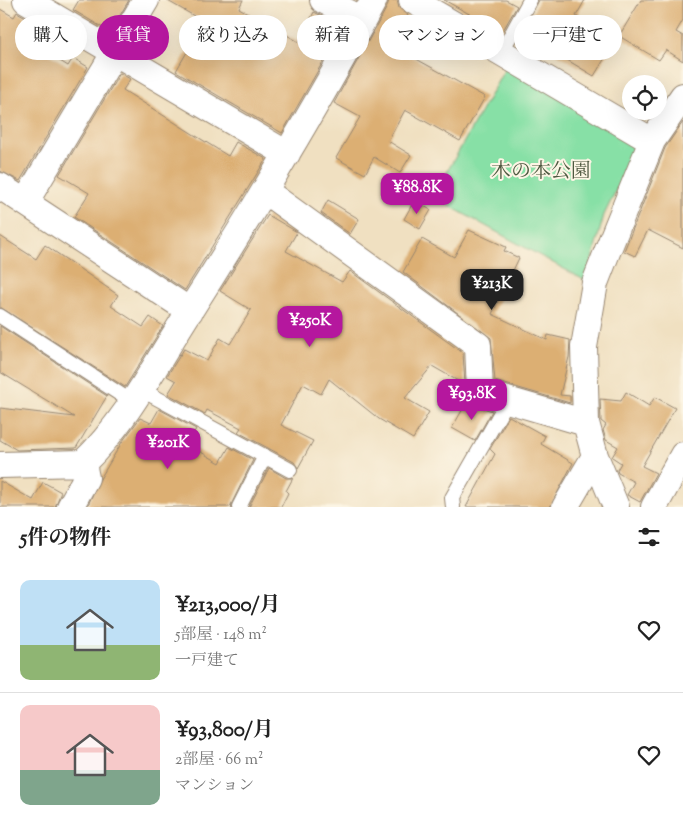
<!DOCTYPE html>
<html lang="ja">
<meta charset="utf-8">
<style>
body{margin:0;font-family:"Sorts Mill Goudy","Noto Serif JP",serif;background:#f2f2f2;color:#222;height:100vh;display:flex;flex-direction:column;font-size:19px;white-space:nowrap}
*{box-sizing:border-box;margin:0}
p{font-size:16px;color:#767676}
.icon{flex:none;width:28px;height:28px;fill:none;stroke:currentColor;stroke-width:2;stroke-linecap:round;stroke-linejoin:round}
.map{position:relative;height:507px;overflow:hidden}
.side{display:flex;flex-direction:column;background:#fff;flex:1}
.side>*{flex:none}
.banner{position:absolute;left:15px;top:15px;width:654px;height:45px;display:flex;gap:10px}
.buttons{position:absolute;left:622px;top:75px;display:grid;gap:10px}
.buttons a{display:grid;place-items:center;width:45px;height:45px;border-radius:50%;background:#fff;box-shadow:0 5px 20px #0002;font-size:25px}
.price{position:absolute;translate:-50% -42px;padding:0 11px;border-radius:10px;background:#b5179e;color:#fff;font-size:16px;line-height:32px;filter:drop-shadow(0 1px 2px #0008)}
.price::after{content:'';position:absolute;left:50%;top:30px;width:15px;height:11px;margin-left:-8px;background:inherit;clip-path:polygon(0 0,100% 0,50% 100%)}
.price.on{background:#222;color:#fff}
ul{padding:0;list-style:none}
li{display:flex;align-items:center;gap:15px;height:125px;padding:0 20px}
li+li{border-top:1px solid #e0e0e0}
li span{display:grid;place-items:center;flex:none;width:140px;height:100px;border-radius:10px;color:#555}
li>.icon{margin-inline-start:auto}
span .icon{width:60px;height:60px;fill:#fffc;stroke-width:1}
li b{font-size:21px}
h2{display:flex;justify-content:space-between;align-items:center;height:60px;padding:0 20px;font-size:21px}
.pill{padding:0 18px;border-radius:22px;background:#fff;box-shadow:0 5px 20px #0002;font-size:18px;line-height:45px}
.pill.on{background:#b5179e;color:#fff}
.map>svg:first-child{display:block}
.green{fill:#87e0a6;stroke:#618562}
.building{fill:#dcaf73}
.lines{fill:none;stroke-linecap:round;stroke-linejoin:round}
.lane-casing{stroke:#968570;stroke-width:16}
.street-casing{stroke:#968570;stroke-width:28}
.lane{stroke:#fff;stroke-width:14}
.street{stroke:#fff;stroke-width:26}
.labels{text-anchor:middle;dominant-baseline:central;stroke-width:4;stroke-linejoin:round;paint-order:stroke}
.park-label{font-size:20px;fill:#4e5840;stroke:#fcf5e5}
</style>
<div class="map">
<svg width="683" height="507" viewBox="0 0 683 507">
<rect width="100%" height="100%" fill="#fcf5e5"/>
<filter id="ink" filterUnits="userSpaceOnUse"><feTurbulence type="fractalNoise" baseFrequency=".02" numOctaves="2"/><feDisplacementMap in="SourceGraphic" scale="10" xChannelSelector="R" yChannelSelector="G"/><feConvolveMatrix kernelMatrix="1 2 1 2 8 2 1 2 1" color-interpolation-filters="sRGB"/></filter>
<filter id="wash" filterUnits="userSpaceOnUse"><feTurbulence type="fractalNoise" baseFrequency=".0096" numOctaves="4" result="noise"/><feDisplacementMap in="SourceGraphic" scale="20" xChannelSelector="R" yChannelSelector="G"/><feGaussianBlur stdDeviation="1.12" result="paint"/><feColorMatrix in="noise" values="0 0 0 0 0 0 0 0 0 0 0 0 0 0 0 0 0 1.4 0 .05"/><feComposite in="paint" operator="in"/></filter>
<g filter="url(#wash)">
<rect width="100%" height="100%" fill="#f0e0c1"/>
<path class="green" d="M507,65L639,143L604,215L586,281L433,197Z"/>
<g id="blocks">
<path class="building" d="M79,0H129L110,32L73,10Z
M166,0H243L239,8L299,42L314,12L343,27L282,133L176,71L187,52L192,55L210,25Z
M389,0H397L399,8L408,15L391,45L485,97L460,141L405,110L388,141L411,155L400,173L374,157L365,174L336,158L360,117L334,103L387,7Z
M444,0H506L517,6L502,32Z
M539,0H585L576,16L616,40L594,76L522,33Z
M641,0H683V20L676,32L683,36V61L666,50L659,60L619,36Z
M0,9L14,17L17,12L43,27L33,44L68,66L73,58L88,67L20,181L0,171Z
M120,73L130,79L123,90L228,156L236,142L266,159L185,290L74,217L89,193L59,175Z
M683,122V248L648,230L635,256L624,251L665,148Z
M328,200L359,219L350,234L321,213Z
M414,201L431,210L420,229L404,219Z
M268,215L297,232L286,251L342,282L350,271L463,353L465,385L432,366L405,398L429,412L413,439L379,419L329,379L321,394L303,384L281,425L313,441L298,468L294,462L238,432L241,428L207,410L205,414L168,394L176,381L167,376L184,349L207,361L220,338L230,344L251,310L220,291Z
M469,230L506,247L504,251L519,258L492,314L547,340L548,335L570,340L569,357L560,395L570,396V403L495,381L491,338L403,272L422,239L454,257Z
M0,236L36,259L45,245L118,295L111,306L143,327L150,317L163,326L125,387L0,307Z
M0,326L107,396L76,448L17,450L0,440V408L74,417L0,372Z
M626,392L649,406L655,397L675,408L642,466L656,473L640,502L627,495L634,482L618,473L617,470L621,463L612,457L618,447L606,440L603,430L606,425L601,421L600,399L621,401Z
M468,400L476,406L492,411L475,441L452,428Z
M159,409L196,429L187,444L220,463L229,447L253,460L230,507H87L100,479L122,442L140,418L151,423Z
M509,416L545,436L541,444L573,463L550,507H466L495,454L490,449Z
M269,468L286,478H293L286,491L288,493L281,507H249Z
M0,481L33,500L43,482L61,492L55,507H0Z"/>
</g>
</g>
<g filter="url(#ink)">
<use href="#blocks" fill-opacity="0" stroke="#968570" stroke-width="1"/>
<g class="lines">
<g class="lane-casing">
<path id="lane" d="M502,51L530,0
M0,316L132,402
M140,389L290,470
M239,507L265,456
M453,507L452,498L508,400"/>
</g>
<g class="street-casing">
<path id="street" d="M26,0L287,154
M323,0L363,20
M412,0L652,141
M0,186L190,311
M265,191L478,345L480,392L586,423
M26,201L146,0
M0,465L83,463C127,421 156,363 189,312C254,210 317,107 374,0
M70,507L86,478L83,463
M565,507L595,456
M616,507L595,456L586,423L584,347L595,283L609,247L652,141L683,96
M654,507L683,455"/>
</g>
<use href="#lane" class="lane"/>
<use href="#street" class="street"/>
</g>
</g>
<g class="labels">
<g class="park-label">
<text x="541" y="172">木の本公園</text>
</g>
</g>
</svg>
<div class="buttons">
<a><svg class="icon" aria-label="locate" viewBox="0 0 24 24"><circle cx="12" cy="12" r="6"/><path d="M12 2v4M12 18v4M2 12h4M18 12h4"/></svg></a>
</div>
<b class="price" style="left:417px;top:215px">¥88.8K</b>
<b class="price on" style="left:492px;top:311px">¥213K</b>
<b class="price" style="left:310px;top:348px">¥250K</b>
<b class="price" style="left:472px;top:421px">¥93.8K</b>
<b class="price" style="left:168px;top:470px">¥201K</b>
<div class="banner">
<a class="pill">購入</a>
<a class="pill on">賃貸</a>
<a class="pill">絞り込み</a>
<a class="pill">新着</a>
<a class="pill">マンション</a>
<a class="pill">一戸建て</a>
</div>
</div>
<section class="side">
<h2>5件の物件<svg class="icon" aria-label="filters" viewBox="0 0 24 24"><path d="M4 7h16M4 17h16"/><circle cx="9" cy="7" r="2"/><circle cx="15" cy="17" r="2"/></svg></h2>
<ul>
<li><span style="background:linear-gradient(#bfe0f5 65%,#8fb573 0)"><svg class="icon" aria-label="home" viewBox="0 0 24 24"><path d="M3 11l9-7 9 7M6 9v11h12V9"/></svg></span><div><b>¥213,000/月</b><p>5部屋 · 148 m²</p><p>一戸建て</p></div><svg class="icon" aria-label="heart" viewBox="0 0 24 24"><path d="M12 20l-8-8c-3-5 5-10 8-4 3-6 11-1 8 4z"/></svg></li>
<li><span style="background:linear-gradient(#f6c9c9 65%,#7fa58c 0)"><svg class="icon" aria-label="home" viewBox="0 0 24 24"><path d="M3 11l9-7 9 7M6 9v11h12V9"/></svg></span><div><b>¥93,800/月</b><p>2部屋 · 66 m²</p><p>マンション</p></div><svg class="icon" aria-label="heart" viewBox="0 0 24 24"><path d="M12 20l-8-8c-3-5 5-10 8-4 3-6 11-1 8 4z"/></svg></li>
</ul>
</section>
